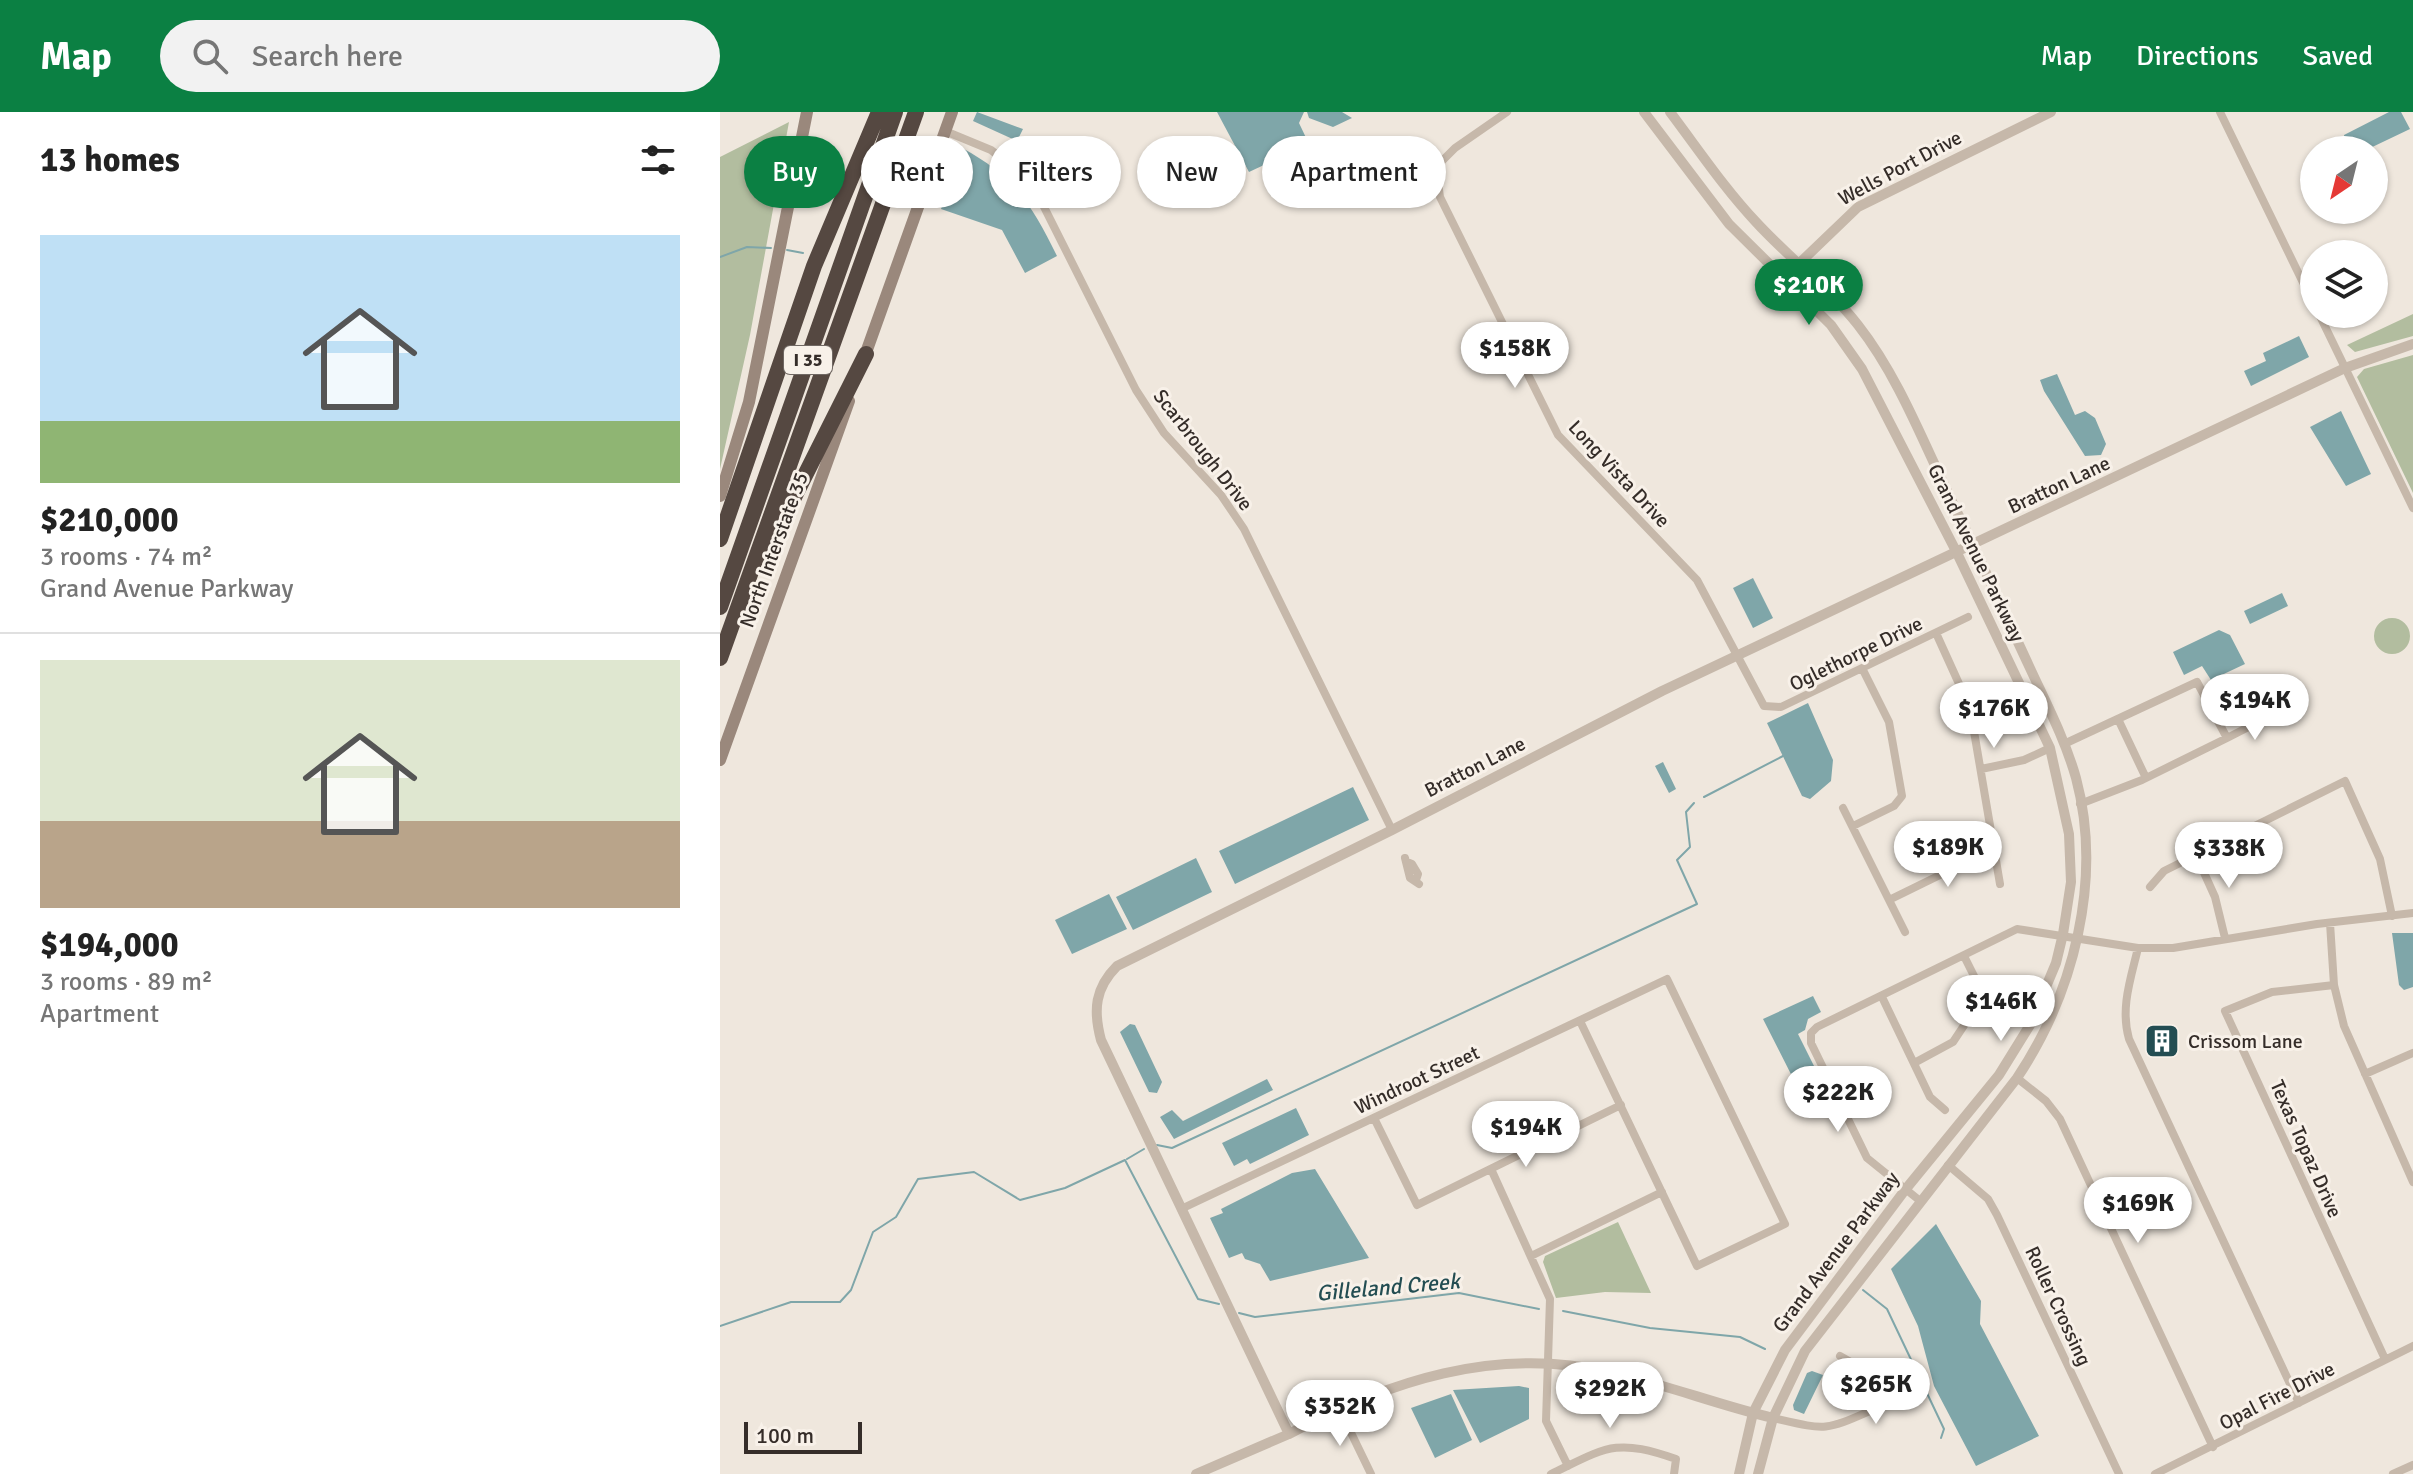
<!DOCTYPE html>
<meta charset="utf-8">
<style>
body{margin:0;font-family:Signika,sans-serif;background:#f2f2f2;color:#222;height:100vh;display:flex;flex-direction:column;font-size:30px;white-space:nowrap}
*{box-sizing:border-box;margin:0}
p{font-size:26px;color:#767676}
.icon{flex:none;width:44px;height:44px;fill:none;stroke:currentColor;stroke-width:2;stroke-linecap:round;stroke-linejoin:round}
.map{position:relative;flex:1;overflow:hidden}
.details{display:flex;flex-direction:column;background:#fff;width:720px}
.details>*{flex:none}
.guide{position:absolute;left:24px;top:24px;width:760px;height:72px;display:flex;gap:16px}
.needle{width:52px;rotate:215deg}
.fabs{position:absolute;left:1580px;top:24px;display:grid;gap:16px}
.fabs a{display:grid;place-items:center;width:88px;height:88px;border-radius:50%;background:#fff;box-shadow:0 2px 6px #0004;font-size:40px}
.scale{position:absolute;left:24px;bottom:20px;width:118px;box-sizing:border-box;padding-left:8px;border:4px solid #352d29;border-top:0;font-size:22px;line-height:28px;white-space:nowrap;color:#352d29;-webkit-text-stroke:6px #f8f1e9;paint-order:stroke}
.price{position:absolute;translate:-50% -68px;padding:0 18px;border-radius:28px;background:#fff;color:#222;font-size:26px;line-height:52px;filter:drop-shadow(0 2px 4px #0008)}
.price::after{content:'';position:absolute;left:50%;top:48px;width:24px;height:18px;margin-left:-12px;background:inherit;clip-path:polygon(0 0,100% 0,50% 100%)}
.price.selected{background:#0b8043;color:#fff}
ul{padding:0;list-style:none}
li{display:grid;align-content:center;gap:16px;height:424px;padding:0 40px}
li+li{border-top:2px solid #e0e0e0}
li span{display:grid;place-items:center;height:248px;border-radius:0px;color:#555}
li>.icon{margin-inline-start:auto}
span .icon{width:144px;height:144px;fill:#fffc;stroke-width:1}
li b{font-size:34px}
h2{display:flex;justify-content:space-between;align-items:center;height:96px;padding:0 40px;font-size:34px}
.chip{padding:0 28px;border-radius:36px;background:#fff;box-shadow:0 2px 6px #0004;font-size:28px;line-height:72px}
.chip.selected{background:#0b8043;color:#fff}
header{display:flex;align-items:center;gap:48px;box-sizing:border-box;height:112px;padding:0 40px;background:#0b8043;color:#fff}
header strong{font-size:38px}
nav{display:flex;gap:44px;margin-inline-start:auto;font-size:28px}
.search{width:560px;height:72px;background:#f2f2f2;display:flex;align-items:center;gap:20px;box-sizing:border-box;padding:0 28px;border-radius:44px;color:#767676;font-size:30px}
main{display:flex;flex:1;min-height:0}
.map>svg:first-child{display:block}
.green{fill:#b2bd9f}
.water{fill:#7fa6a9}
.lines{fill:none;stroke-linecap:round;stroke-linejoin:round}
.stream{stroke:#7fa6a9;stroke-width:2}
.minor{stroke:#c6b8aa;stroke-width:8}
.tertiary{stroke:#c6b8aa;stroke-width:10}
.secondary{stroke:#9a887c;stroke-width:12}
.motorway{stroke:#554841;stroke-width:16}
.labels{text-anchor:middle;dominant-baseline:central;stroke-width:6;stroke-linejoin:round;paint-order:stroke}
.shield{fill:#f8f1e9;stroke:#706863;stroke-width:2}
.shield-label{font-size:18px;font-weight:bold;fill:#352d29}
.street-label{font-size:20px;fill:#352d29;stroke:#f8f1e9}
.poi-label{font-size:20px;fill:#352d29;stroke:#f8f1e9;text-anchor:start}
.water-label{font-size:22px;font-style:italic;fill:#234d52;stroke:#f8f1e9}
</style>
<header>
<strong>Map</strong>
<div class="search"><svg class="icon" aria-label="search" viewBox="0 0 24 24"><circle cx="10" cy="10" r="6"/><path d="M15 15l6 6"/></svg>Search here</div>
<nav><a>Map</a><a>Directions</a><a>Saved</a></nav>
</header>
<main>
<section class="details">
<h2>13 homes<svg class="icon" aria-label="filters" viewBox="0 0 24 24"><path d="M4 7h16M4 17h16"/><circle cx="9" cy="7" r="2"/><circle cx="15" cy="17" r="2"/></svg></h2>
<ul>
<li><span style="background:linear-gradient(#bfe0f5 75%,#8fb573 0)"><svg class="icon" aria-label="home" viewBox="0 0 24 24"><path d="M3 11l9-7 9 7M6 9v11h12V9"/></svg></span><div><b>$210,000</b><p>3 rooms · 74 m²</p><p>Grand Avenue Parkway</p></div></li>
<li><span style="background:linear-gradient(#dfe7d0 65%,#b9a48a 0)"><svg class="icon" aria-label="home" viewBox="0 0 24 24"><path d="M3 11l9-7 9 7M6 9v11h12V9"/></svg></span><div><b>$194,000</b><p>3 rooms · 89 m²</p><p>Apartment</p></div></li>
</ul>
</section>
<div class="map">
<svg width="1693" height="1362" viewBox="0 0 1693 1362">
<rect width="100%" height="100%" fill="#efe7dd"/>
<path class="green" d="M69,10L30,223L0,357V45Z
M1693,202V224L1635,240L1627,233Z
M1693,243V381L1637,265L1644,257Z
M1654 524a18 18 0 1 1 36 0a18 18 0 1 1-36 0Z
M898,1110L931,1181L885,1180L836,1186L823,1150L825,1144Z"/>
<path class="water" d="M257,0L303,17L297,29L253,9Z
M497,0H584L579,11L589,32L529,60Z
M587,0H622L632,6L613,15L589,6Z
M1669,0H1681L1690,17L1646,38H1625L1624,23Z
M242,36C294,64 312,93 337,144L305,161L282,118L221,97Z
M1579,224L1589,245L1531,274L1524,259L1546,249L1543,241Z
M1337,262L1355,303L1365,299L1375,306L1386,332L1381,343L1365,344L1324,279L1320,268Z
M1621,299L1651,362L1626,374L1590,315Z
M1033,466L1053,506L1033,516L1013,476Z
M1562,481L1568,494L1530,512L1524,499Z
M1499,518L1510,523L1525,552L1491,568L1482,554L1464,563L1453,540Z
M1088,591L1113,648L1111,669L1090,687L1082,684L1047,611Z
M943,650L956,677L949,681L935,654Z
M633,675L649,708L515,772L499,739Z
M476,746L492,780L413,818L396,785Z
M389,782L407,817L352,842L335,808Z
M1672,821H1693V875L1684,878L1679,873Z
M1093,884L1101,900L1088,907L1085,918L1078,922L1104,974L1082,984L1043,907Z
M410,912L415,913L442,970L437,981L429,980L400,920Z
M547,967L553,978L454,1027L440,1005L452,998L463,1009Z
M576,996L589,1023L530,1052L527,1047L514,1054L502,1031Z
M595,1057L649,1146L550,1169L540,1152L525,1147L522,1141L509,1146L490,1106L503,1101L501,1097L572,1061Z
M1216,1112L1261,1189L1260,1212L1319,1324L1256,1354L1214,1274L1198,1214L1171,1157Z
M1092,1259L1103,1263L1084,1302L1074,1298L1073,1293L1087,1261Z
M799,1274L809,1276V1307L760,1331L733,1278Z
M731,1282L752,1328L715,1346L691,1296Z"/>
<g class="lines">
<path class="stream" d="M67,138L83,141
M0,145L27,135L51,136
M984,685L1063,644
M437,1033L452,1036L977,792L957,748L970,735L966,700L974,691
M407,1047L424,1037
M1143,1178L1167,1197L1224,1317L1221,1326
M843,1199L930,1216L1020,1225L1045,1237
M519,1201L535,1205L739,1181L819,1197
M0,1214L71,1190H120L131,1178L153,1120L176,1105L198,1067L254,1060L300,1088L345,1076L405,1048L478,1187L499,1192"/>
<path class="minor" d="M787,0L735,36L716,55L720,85L838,323L977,468L1044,594L1061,595L1248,505
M1500,0L1594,193
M225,19L271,38L302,62L315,77L416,278L444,321L501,383L524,417L672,718
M1599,202L1693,396
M1216,521L1250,596L1280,772
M1398,607L1426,666
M1507,626L1548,605
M1344,632L1477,570L1507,626L1422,668L1360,692
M1261,657L1304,648L1330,636
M1123,696L1185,820
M1133,714L1174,694L1182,684L1169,610L1142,556
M1476,743L1495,785L1505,826
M685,746L690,766L699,772
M687,750L692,752L698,762L696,768
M1430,775L1444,759L1625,669L1660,747L1672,804
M1169,788L1273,737
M1610,811L1614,873L1624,914L1693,1070
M1418,836C1411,866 1400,896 1409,927L1579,1291
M1614,873L1552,880L1505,899L1665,1247
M1162,885L1210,985L1225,998
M1196,950L1233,930L1261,888L1262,880L1244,844
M1645,962L1693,941
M1297,966L1326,989L1340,1007L1493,1335
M654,1006L697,1093L901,993
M1228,1053L1268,1087L1277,1103L1399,1362
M771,1057L830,1187L826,1309L848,1354
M1199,1088L1147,1046L1091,931V921L1097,915L1297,817L1418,836H1453L1597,812L1693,801
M461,1097L947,867L1065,1112L977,1154L860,909
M811,1144L942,1080
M619,1296L651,1362
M1053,1306C1110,1319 1104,1319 1159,1295L1134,1252L1120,1244
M831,1362C887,1335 895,1326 956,1347L954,1362
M1435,1362L1693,1234
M1673,1362L1693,1353"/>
<path class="tertiary" d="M924,0L1009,112L1111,213L1142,257L1237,441L1330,636L1349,722L1351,770L1343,822L1336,851L1310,913L1279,963L1185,1078L1065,1238L1033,1301L1019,1362
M950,0C978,37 1004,76 1036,110C1069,146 1108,175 1138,213C1182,269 1208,343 1240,406C1264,455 1286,505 1309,554C1326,591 1345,627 1356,666C1383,767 1354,881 1297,966L1085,1239L1053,1306L1038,1362
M1064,166L1138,95L1331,0
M569,1322C669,1269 775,1234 889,1260C945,1272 998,1293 1053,1306
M476,1362L569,1322L381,928C373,898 375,876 397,854L672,718L942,579L1625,256L1693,232"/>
<path class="secondary" d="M143,249L232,0
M0,384L29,290L87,0
M0,648L129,289"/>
<path class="motorway" d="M0,427L94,154L159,0
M45,443L146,242
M0,495L175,0
M0,546L196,0"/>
</g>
<defs>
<g id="building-square" transform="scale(1.8)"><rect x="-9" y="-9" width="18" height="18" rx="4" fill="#234d52" stroke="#f8f1e9"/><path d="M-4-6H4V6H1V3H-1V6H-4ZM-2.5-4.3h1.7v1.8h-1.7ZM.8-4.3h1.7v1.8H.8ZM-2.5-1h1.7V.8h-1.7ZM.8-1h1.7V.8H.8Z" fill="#fff"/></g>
</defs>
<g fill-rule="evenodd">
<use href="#building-square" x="1442" y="929"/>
</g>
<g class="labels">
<rect class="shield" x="64" y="234" width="48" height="28" rx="6"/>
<g class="shield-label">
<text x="88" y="248">I 35</text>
</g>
<g class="street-label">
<text transform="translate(1180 56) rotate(-28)">Wells Port Drive</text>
<text transform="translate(483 338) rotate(52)">Scarbrough Drive</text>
<text transform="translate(899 362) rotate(47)">Long Vista Drive</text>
<text transform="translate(1339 373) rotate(-25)">Bratton Lane</text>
<text transform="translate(54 438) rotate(-70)">North Interstate 35</text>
<text transform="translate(1256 441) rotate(64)">Grand Avenue Parkway</text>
<text transform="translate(1136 542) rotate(-26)">Oglethorpe Drive</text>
<text transform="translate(755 655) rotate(-27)">Bratton Lane</text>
<text transform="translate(697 968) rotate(-25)">Windroot Street</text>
<text transform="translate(1586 1037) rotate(66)">Texas Topaz Drive</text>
<text transform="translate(1116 1140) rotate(-53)">Grand Avenue Parkway</text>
<text transform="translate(1338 1194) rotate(65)">Roller Crossing</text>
<text transform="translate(1557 1284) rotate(-27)">Opal Fire Drive</text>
</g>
<g class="poi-label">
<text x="1468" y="929">Crissom Lane</text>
</g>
<g class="water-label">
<text transform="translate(668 1175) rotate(-5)">Gilleland Creek</text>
</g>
</g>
</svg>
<div class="fabs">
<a><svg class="needle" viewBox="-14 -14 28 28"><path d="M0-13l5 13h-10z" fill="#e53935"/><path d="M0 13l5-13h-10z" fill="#767676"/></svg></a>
<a><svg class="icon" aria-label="layers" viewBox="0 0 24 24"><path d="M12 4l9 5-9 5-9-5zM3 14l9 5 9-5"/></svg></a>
</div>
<div class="scale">100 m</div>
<b class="price selected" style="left:1089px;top:215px">$210K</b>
<b class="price" style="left:795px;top:278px">$158K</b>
<b class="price" style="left:1535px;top:630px">$194K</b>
<b class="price" style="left:1274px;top:638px">$176K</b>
<b class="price" style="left:1228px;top:777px">$189K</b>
<b class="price" style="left:1509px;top:778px">$338K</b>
<b class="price" style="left:1281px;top:931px">$146K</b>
<b class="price" style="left:1118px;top:1022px">$222K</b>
<b class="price" style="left:806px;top:1057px">$194K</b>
<b class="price" style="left:1418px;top:1133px">$169K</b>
<b class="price" style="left:1156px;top:1314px">$265K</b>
<b class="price" style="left:890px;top:1318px">$292K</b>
<b class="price" style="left:620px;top:1336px">$352K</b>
<div class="guide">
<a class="chip selected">Buy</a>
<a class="chip">Rent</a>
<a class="chip">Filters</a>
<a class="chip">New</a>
<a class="chip">Apartment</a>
</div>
</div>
</main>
